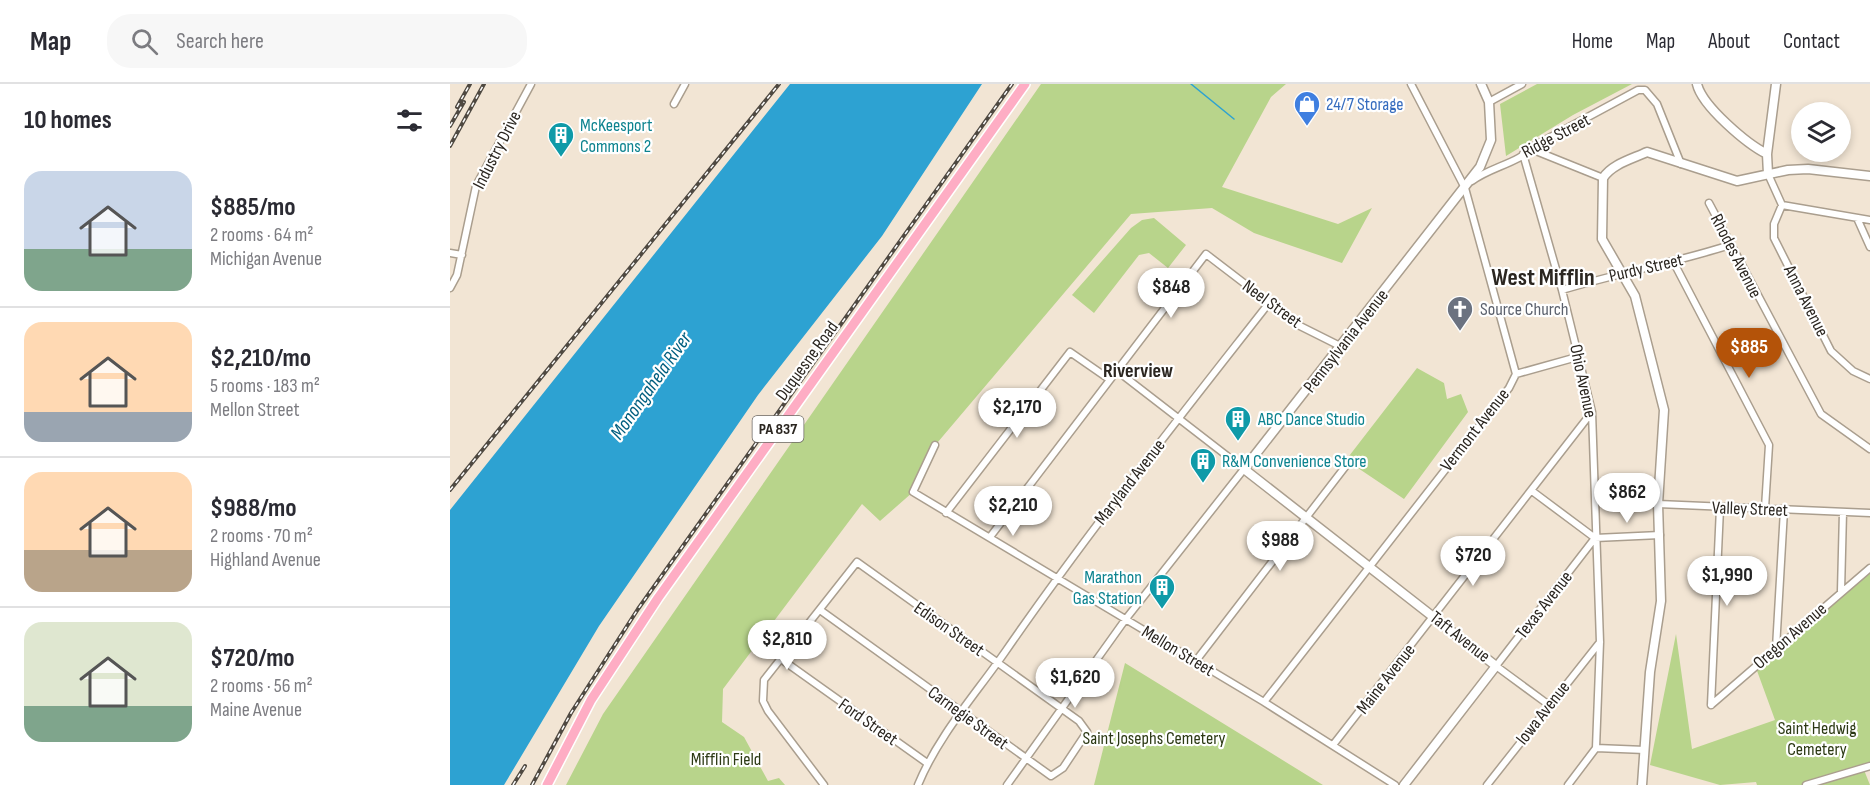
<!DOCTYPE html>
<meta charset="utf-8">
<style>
body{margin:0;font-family:"Sofia Sans Condensed",sans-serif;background:#f7f7f7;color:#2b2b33;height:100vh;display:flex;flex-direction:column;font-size:22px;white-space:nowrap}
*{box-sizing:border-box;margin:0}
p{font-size:20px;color:#7c7c81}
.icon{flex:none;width:33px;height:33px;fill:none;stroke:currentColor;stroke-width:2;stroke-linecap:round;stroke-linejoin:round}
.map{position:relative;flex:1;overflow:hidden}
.drawer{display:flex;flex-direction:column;background:#fff;width:450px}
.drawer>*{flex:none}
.tools{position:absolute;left:1341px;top:18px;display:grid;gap:12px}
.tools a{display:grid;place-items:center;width:60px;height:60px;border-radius:50%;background:#fff;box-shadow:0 3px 9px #0003;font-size:30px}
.price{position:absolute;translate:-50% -51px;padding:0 14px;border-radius:21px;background:#fff;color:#222;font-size:20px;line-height:39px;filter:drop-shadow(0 2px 3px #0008)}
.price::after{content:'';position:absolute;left:50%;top:36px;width:18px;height:14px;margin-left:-9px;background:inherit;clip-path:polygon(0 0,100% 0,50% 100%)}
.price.selected{background:#b45309;color:#fff}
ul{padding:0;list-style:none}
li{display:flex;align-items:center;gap:18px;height:150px;padding:0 24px}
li+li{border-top:2px solid #e1e1e2}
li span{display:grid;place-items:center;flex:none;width:168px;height:120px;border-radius:18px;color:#555}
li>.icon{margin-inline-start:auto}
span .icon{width:72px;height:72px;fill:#fffc;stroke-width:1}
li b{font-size:26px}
h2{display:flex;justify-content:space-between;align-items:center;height:72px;padding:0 24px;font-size:26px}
header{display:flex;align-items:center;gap:36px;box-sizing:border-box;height:84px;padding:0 30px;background:#fff;border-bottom:2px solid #e1e1e2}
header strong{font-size:28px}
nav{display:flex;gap:33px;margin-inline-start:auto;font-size:21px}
.search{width:420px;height:54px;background:#f7f7f7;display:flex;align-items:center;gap:15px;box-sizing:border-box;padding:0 21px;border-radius:24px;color:#7c7c81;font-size:22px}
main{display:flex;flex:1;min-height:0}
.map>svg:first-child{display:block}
.green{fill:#b8d48b}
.water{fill:#2da2d2}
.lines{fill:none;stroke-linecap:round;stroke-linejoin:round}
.stream{stroke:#2da2d2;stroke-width:1.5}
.street-casing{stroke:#aa9e8e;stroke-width:9}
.secondary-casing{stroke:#aa9e8e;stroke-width:11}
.primary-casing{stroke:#fff;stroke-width:12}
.street{stroke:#fff;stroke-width:6}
.secondary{stroke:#fff;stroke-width:8}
.primary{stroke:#feadc4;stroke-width:9}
.rail-casing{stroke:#4f4941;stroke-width:4}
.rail{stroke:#fff;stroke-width:1.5;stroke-dasharray:4.5;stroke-linecap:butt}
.labels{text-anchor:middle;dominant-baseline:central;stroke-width:4.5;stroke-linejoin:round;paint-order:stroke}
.shield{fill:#fff;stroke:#6b6763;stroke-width:1.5}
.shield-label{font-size:16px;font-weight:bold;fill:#2b2620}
.shop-label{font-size:18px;fill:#366cbe;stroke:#fff;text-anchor:start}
.culture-label{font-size:18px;fill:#0d838f;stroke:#fff;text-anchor:start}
.street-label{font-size:18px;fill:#2b2620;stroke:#fff}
.worship-label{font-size:18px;fill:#5b616d;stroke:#fff;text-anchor:start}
.park-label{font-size:18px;fill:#2c3914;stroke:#fff}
.neighbourhood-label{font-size:20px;font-weight:bold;fill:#2b2620;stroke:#fff}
.water-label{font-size:20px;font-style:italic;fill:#005e7f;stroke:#fff}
.district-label{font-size:24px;font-weight:bold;fill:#2b2620;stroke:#fff}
</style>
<header>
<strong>Map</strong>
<div class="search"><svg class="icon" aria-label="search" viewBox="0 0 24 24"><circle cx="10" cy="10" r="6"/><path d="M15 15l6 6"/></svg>Search here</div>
<nav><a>Home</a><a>Map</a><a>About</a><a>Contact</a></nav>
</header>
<main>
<section class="drawer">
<h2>10 homes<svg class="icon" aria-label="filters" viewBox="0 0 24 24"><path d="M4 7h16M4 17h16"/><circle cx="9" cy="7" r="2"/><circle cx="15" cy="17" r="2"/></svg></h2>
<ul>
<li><span style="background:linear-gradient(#c9d6e8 65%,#7fa58c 0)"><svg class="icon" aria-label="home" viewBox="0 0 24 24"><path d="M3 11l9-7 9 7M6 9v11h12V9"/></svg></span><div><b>$885/mo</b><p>2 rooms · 64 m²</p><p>Michigan Avenue</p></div></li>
<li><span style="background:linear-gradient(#ffd9b3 75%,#9aa5b1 0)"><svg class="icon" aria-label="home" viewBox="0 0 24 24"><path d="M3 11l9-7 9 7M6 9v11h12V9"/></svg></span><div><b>$2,210/mo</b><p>5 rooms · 183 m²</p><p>Mellon Street</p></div></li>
<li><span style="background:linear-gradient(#ffd9b3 65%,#b9a48a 0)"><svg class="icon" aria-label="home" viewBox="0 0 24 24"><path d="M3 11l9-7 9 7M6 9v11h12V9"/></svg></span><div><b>$988/mo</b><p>2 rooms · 70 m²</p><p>Highland Avenue</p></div></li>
<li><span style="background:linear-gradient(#dfe7d0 70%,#7fa58c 0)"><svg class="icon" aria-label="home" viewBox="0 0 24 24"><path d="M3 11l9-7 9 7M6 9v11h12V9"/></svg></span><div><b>$720/mo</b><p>2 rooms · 56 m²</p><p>Maine Avenue</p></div></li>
</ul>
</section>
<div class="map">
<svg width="1420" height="701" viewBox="0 0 1420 701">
<rect width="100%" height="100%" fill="#f2e5d4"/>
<path class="green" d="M591,0H836L821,13L772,103L888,140L922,124L892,179L804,149L762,124L681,130L482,365L463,408L430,437L412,420L273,605L272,638L294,653L318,697L329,694L335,701H116L153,630Z
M1087,0H1182L1123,31L1056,72L1050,20Z
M704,134L736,161L718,184L699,169L689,171L644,229L622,211L681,144L692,136Z
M967,284L994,299L997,315L1011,310L1018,328L954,415L896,376Z
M1420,488V679L1412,681L1420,701H1307L1306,698L1270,701L1200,681L1226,550L1242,665L1325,636L1306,584Z
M675,579L873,701H644Z"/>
<path class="water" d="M340,0H532L432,152L308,311L149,542L54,701H0V426Z"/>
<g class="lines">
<path class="stream" d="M741,0L784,35"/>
<g class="street-casing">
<path id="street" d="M1039,18L1072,0
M224,20L235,0
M1081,65L1153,94
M1073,70L1112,206L1142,328L1150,558L1146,664L1118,701
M1318,90L1332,121L1420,136
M1022,97C1040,83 1070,79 1084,62L1188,6H1195L1207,20L1231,80
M1259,119L1371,330L1420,365
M1332,121L1324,140V154L1381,267L1403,287L1420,295
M1407,134L1420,163
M0,169L12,171
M1224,179L1319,361L1315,424
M0,204L7,191L26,102L81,0
M1112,206C1168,189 1224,179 1280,161
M1066,290L1127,273
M485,361L463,408L814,618L945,701
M1082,407L1145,454
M1208,420L1420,429
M496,429L620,268L659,295
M540,453L756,170L850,242L892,263
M1145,454L1210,451
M1391,507L1393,428
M370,526L601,692L613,684L637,648L629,637L407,478L314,596L313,617L318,627L374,701
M1326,564L1334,426
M331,575L477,679
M745,578L895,383
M814,618L1059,304L1066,290L1015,104L961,0
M1099,621L1046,582L1145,454
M1261,621L1420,484
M1261,621L1270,424
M883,661L1142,328
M1146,664L1195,666
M468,701C488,652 525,611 555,568C638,448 729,334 819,219
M557,701L675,536L794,385L666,286
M1037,701L1150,558
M1356,701L1420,682"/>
</g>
<g class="secondary-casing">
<path id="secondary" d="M1247,0C1252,22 1297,60 1317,70
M1318,90L1317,70L1326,0
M954,701L1046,582L794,385L1030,83L1041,56L1039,18L1031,0
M1192,701L1200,588L1211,517L1208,420L1214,326L1185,212L1152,155L1153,94C1162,80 1182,75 1197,68L1287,97L1338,86L1358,85L1420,92"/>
</g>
<g class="primary-casing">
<path id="primary" d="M97,701L141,616L208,514L575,0"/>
</g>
<use href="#street" class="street"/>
<use href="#secondary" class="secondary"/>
<use href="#primary" class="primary"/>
<g class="rail-casing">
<path id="rail" d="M7,23L20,0
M0,42L14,18
M0,62L34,0
M0,406L329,0
M63,701L75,682
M82,701L121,629L188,525L562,0"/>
</g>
<use href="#rail" class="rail"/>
</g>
<defs>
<g id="shop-pin" transform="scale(1.35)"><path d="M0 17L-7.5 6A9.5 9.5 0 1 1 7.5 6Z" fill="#3f7fe0" stroke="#fff"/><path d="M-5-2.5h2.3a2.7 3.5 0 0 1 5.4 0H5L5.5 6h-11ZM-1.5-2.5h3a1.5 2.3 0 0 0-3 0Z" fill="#fff"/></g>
<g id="building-pin" transform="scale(1.35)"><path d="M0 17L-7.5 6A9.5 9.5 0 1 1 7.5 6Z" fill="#0f9aa8" stroke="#fff"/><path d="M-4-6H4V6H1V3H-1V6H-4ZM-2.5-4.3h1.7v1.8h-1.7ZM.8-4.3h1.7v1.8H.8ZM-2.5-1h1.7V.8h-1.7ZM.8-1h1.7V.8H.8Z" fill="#fff"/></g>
<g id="church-pin" transform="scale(1.35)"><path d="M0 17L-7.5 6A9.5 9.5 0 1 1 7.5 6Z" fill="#6b7280" stroke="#fff"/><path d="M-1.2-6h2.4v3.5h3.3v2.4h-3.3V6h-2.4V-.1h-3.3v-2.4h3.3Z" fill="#fff"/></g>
</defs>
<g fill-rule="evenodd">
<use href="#shop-pin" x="857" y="20"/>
<use href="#building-pin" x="111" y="51"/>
<use href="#church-pin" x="1010" y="225"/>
<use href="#building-pin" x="788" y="335"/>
<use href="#building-pin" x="753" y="377"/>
<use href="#building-pin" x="712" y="503"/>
</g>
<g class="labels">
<rect class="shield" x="302.5" y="332" width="51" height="26" rx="4.5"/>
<g class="shield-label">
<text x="328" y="345">PA 837</text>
</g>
<g class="shop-label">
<text x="876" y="20">24/7 Storage</text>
</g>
<g class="culture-label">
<text x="130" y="41">McKeesport<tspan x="130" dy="21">Commons 2</tspan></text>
<text x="808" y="335">ABC Dance Studio</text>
<text x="772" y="377">R&amp;M Convenience Store</text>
<text x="692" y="493" text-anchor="end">Marathon<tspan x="692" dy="21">Gas Station</tspan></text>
</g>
<g class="street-label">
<text transform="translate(1106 52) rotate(-28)">Ridge Street</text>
<text transform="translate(47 66) rotate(-63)">Industry Drive</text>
<text transform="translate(1286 172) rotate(63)">Rhodes Avenue</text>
<text transform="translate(1196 184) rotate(-13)">Purdy Street</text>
<text transform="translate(1356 217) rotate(63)">Anna Avenue</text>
<text transform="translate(822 220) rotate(36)">Neel Street</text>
<text transform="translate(896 257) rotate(-52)">Pennsylvania Avenue</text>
<text transform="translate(357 277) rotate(-54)">Duquesne Road</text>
<text transform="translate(1133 297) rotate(78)">Ohio Avenue</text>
<text transform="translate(1025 346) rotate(-52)">Vermont Avenue</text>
<text transform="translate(680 398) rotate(-52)">Maryland Avenue</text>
<text transform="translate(1300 425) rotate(2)">Valley Street</text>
<text transform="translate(1094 521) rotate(-52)">Texas Avenue</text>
<text transform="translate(499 545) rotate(35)">Edison Street</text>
<text transform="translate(1340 552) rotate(-41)">Oregon Avenue</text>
<text transform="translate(1010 553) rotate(38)">Taft Avenue</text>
<text transform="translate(728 567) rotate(31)">Mellon Street</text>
<text transform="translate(936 595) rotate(-52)">Maine Avenue</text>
<text transform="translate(1093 629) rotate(-52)">Iowa Avenue</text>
<text transform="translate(518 634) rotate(36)">Carnegie Street</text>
<text transform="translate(418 638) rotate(35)">Ford Street</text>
</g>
<g class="worship-label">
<text x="1030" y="225">Source Church</text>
</g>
<g class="park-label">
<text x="1367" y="644">Saint Hedwig<tspan x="1367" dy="21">Cemetery</tspan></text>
<text x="704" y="654">Saint Josephs Cemetery</text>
<text x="276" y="675">Mifflin Field</text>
</g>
<g class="neighbourhood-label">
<text x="688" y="287">Riverview</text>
</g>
<g class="water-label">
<text transform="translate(201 302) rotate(-55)">Monongahela River</text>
</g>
<g class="district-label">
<text x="1093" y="193">West Mifflin</text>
</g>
</g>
</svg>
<div class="tools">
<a><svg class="icon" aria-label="layers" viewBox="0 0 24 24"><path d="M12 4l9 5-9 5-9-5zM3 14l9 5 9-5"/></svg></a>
</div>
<b class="price" style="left:721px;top:235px">$848</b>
<b class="price selected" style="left:1299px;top:295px">$885</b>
<b class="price" style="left:567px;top:355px">$2,170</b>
<b class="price" style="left:1177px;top:440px">$862</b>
<b class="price" style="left:563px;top:453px">$2,210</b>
<b class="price" style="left:830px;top:488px">$988</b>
<b class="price" style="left:1023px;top:503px">$720</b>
<b class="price" style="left:1277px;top:523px">$1,990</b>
<b class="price" style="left:337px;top:587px">$2,810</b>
<b class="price" style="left:625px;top:625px">$1,620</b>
</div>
</main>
